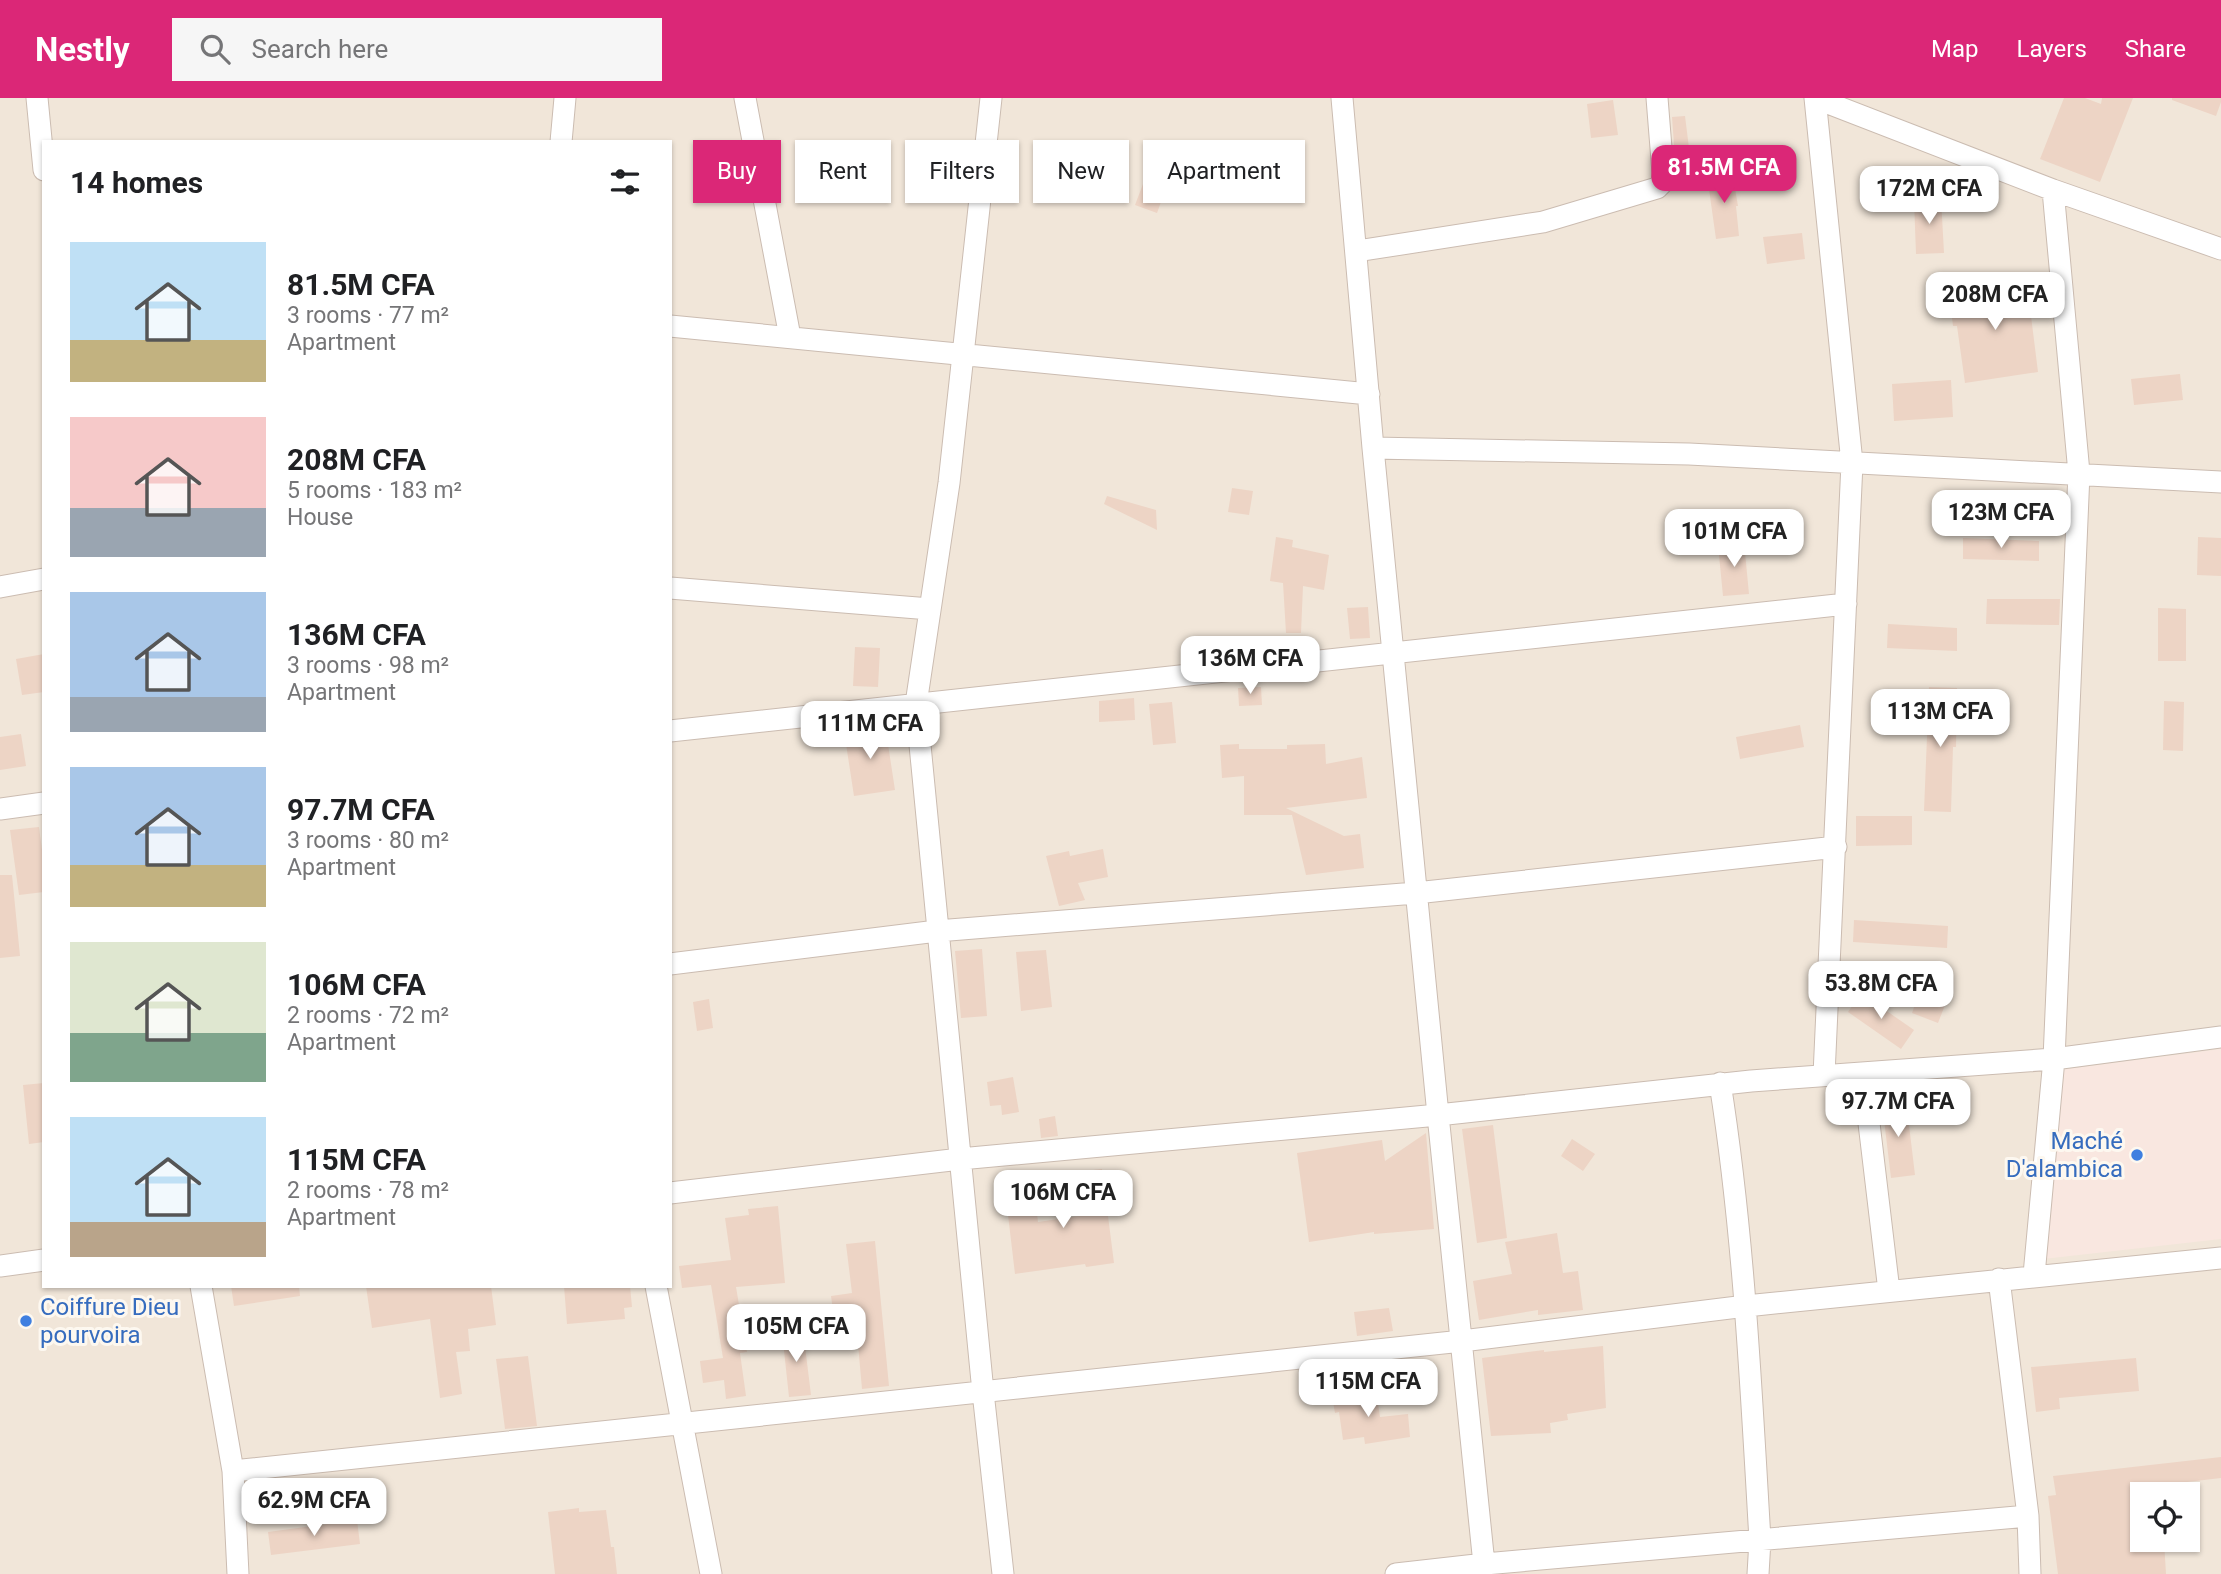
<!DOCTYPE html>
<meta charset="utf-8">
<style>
body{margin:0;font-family:Roboto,sans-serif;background:#f6f6f6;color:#202124;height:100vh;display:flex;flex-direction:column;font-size:26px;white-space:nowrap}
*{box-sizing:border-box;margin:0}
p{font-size:23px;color:#757577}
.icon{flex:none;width:38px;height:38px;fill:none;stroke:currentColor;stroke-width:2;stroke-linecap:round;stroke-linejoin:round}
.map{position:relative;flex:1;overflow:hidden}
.sheet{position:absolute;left:42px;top:42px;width:630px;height:1148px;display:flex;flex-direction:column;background:#fff;border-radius:0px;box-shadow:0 2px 5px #0004}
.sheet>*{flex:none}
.guide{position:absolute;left:693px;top:42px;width:665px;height:63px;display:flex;gap:14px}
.fabs{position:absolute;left:2130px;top:1384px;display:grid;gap:14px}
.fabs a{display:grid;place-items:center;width:70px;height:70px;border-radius:0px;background:#fff;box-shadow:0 2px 5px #0004;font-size:35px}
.price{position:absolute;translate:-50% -60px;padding:0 16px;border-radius:14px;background:#fff;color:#222;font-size:23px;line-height:46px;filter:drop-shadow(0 2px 4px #0008)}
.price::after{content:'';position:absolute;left:50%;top:42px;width:21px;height:16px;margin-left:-10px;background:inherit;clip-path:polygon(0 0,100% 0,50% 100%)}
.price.current{background:#db2777;color:#fff}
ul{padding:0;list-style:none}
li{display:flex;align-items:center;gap:21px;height:175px;padding:0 28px}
li span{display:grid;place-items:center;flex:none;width:196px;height:140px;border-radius:0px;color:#555}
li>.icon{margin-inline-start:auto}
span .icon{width:84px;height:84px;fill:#fffc;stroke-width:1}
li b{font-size:30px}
h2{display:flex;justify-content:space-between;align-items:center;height:84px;padding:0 28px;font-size:30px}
.tag{padding:0 24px;border-radius:0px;background:#fff;box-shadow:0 2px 5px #0004;font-size:24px;line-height:63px}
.tag.current{background:#db2777;color:#fff}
header{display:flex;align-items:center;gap:42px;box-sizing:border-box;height:98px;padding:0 35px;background:#db2777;color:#fff}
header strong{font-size:33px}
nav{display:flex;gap:38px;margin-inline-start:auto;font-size:24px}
.search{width:490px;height:63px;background:#f6f6f6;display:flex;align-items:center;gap:18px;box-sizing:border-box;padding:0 24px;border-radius:0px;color:#757577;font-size:26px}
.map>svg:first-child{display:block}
.residential{fill:#f1e6d9;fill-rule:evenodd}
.commercial{fill:#f9e7e0}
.building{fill:#edd4c5}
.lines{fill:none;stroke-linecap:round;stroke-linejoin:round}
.minor-casing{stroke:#cbbcb1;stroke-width:23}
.minor{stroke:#fff;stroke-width:21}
.shop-dot{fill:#3f7fe0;stroke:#fdf8f0;stroke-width:2.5}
.labels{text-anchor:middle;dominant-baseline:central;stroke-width:6;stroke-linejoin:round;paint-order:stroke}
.shop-label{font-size:24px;fill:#366cbe;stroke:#fdf8f0;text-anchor:end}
</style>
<header>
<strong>Nestly</strong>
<div class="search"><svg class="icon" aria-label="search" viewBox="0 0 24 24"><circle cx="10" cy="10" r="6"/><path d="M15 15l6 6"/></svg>Search here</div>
<nav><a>Map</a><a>Layers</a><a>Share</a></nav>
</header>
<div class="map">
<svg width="2221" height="1476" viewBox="0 0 2221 1476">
<rect width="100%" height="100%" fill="#faf4ea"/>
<path class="residential" d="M0,0H2221V1476H0ZM44,44H670V1188H44ZM2142,1396H2188V1442H2142Z"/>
<path class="commercial" d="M2221,951V1141L2043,1161L2059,972Z"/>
<path class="building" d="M2064,0H2085L2101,6L2102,0H2133L2100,84L2040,61Z
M2172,0H2221V4L2216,18L2172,2Z
M1613,2L1618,37L1591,40L1587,6Z
M1685,18L1690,58L1675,60L1672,19Z
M1159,44L1180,52L1157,115L1135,107Z
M1732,73L1738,108H1736L1739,138L1716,141L1707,77Z
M1941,100L1944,155L1916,156L1914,102Z
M1802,135L1805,161L1767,166L1763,139Z
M2027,186L2038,274L1965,285L1957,228H1953L1949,195Z
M2180,276L2183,302L2134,307L2131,281Z
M1951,282L1953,319L1894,323L1892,286Z
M1232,390L1253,393L1249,417L1228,414Z
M1107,398L1156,412L1157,432L1104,406Z
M1276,439L1293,442L1292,449L1329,457L1324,492L1303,488L1301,535H1286L1283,485L1270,483Z
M2198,439L2221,440V478L2197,477Z
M1963,440L2039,443V463L1963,461Z
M1744,444L1749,496L1723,498L1718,447Z
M1987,501H2060L2059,527L1986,526Z
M1368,509L1370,540L1350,541L1347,510Z
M2158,510L2186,511V563H2158Z
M1888,526L1957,530V553L1887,550Z
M855,549L880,550L878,589L853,588Z
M44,556V594L22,597L16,561Z
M1261,589L1262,607L1239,608L1238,590Z
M1929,589L1957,590L1956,649H1953L1951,714L1924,713Z
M1134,600L1135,622L1099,624V603Z
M2164,603L2184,604L2183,653L2163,652Z
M1172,604L1176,645L1153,647L1149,606Z
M885,627L895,692L854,698L844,633Z
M1800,627L1804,649L1740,661L1736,639Z
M21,636L26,668L0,672V639Z
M1239,646V651H1287V647L1325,646L1326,666L1362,659L1367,700L1286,710L1344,738L1360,736L1364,770L1306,777L1292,717H1244V678L1222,680L1220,647Z
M1856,718H1912V747L1856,748Z
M39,729L44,767V794L19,797L10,732Z
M1103,751L1108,779L1078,785L1085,802L1059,808L1046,758L1069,753L1070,758Z
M0,777H12L20,858L0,860Z
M1854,822L1948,828L1947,850L1853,844Z
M982,851L987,918L961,920L955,853Z
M1046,852L1052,909L1021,913L1016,854Z
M1920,892L1947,902L1938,925L1912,915Z
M1861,895L1914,932L1901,951L1848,914Z
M709,901L713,930L697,933L693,904Z
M1013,979L1019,1014L1002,1017L1001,1007L990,1008L987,984Z
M44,985V1044L29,1046L23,987Z
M1906,1002L1915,1077L1891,1080L1882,1005Z
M1055,1018L1058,1038L1041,1040L1039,1021Z
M1493,1027L1507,1140L1477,1145L1462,1031Z
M1426,1035L1434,1131L1374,1136V1134L1309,1144L1297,1055L1382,1042L1385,1063Z
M1572,1041L1595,1056L1583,1073L1561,1058Z
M1102,1071L1114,1165L1086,1169L1085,1166L1015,1176L1006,1100L1035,1097L1038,1124L1079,1118L1074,1074Z
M778,1108L785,1185L736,1189L747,1254L740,1255L746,1298L726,1301L724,1282L703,1285L700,1263L723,1260L711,1187L682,1190L679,1168L731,1162L725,1120L749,1117L748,1111Z
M1557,1135L1563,1175L1578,1173L1583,1212L1538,1217V1212L1479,1222L1473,1183L1512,1176L1505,1144Z
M875,1143L889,1288L862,1291L856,1224L835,1227L831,1198L852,1195L846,1146Z
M231,1188H299L300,1198L234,1208Z
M366,1188H491L496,1227L468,1231L470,1253L456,1254L462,1296L440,1300L430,1221L372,1230Z
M564,1188H630L632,1209L624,1210L625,1221L567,1226Z
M1389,1210L1393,1233L1357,1238L1354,1214Z
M803,1232L811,1297L789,1299L782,1234Z
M1603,1248L1606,1310L1567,1316L1568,1322L1550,1325L1551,1335L1491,1338L1482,1260L1544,1252V1254Z
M528,1258L537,1328L505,1331L496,1261Z
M2136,1260L2139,1293L2059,1300L2060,1311L2036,1314L2031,1269Z
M1376,1292L1380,1319L1408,1316L1410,1339L1365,1346L1364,1339L1343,1342L1339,1314L1335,1315L1332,1298Z
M2221,1359V1380L2162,1387L2163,1396H2142V1442H2164L2166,1476H2058L2048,1398L2056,1397L2053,1378Z
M579,1410V1414L606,1412L611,1449H614L617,1476H555L548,1414Z
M357,1422L360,1446L271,1457L268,1434Z"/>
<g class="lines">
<g class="minor-casing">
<path id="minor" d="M37,0L44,72
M745,0L790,239
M991,0L949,385L916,606L983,1294L1003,1476
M1342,0L1373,350L1438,1017L1485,1476
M1815,0L1852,365L1824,977
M1815,0L2053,92L2221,151
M561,44L565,0
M1357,153L1543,124L1657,90L1662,85L1663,75L1657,0
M670,228L1369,296
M1373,350L1689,356L2221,384
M0,489L44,481
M670,490L930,511
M670,633L1846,506
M0,711L44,705
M670,866L937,833L1416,795L1836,749
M1863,975L1889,1193
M1720,985C1744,1137 1751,1290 1760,1442L1758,1476
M670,1095L960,1061L1438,1017L1751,983L2054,961L2221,939
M0,1168L44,1162
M2034,1177L2054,961L2079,375L2053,92
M1999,1181L2028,1418L2030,1476
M201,1188L233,1373L238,1476
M656,1188L711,1476
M233,1373L1462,1243L1746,1208L2221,1160
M1396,1476L1485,1466L2028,1418"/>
</g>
<use href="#minor" class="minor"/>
</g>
<g class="shop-dot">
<circle cx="2137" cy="1057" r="7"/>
<circle cx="26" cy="1223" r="7"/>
</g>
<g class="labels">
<g class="shop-label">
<text x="2123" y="1043">Maché<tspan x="2123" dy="28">D'alambica</tspan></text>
<text x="40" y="1209" text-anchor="start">Coiffure Dieu<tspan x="40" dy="28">pourvoira</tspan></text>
</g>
</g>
</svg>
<div class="fabs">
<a><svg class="icon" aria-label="locate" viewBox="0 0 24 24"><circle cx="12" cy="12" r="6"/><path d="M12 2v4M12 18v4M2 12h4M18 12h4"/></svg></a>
</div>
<b class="price current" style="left:1724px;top:107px">81.5M CFA</b>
<b class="price" style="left:1929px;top:128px">172M CFA</b>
<b class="price" style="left:1995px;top:234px">208M CFA</b>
<b class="price" style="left:2001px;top:452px">123M CFA</b>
<b class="price" style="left:1734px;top:471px">101M CFA</b>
<b class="price" style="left:1250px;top:598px">136M CFA</b>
<b class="price" style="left:1940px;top:651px">113M CFA</b>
<b class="price" style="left:870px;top:663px">111M CFA</b>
<b class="price" style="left:1881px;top:923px">53.8M CFA</b>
<b class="price" style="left:1898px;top:1041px">97.7M CFA</b>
<b class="price" style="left:1063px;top:1132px">106M CFA</b>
<b class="price" style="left:796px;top:1266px">105M CFA</b>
<b class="price" style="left:1368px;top:1321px">115M CFA</b>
<b class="price" style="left:314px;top:1440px">62.9M CFA</b>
<div class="guide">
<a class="tag current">Buy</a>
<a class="tag">Rent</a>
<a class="tag">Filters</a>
<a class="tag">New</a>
<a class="tag">Apartment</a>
</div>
<section class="sheet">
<h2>14 homes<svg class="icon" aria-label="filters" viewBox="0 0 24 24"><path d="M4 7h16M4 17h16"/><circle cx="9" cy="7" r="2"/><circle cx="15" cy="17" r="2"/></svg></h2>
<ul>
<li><span style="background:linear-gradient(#bfe0f5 70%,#c2b280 0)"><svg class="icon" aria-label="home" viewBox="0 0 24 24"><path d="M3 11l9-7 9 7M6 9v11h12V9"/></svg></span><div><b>81.5M CFA</b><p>3 rooms · 77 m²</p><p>Apartment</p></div></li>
<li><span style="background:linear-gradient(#f6c9c9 65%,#9aa5b1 0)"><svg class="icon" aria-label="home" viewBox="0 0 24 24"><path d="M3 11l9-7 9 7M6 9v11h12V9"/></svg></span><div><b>208M CFA</b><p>5 rooms · 183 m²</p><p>House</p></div></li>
<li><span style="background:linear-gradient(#a9c7e8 75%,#9aa5b1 0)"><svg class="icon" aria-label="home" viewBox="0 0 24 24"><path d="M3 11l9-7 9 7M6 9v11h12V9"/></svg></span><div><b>136M CFA</b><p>3 rooms · 98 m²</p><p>Apartment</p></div></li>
<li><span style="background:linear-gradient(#a9c7e8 70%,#c2b280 0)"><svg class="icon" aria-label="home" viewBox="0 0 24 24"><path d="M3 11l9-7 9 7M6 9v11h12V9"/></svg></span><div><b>97.7M CFA</b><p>3 rooms · 80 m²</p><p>Apartment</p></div></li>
<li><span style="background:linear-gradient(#dfe7d0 65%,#7fa58c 0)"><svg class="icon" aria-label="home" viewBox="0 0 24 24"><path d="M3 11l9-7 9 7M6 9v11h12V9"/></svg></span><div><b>106M CFA</b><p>2 rooms · 72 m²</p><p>Apartment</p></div></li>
<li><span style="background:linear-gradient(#bfe0f5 75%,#b9a48a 0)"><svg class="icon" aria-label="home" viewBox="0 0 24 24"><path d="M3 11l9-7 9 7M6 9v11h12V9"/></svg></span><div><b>115M CFA</b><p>2 rooms · 78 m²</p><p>Apartment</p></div></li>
</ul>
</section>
</div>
